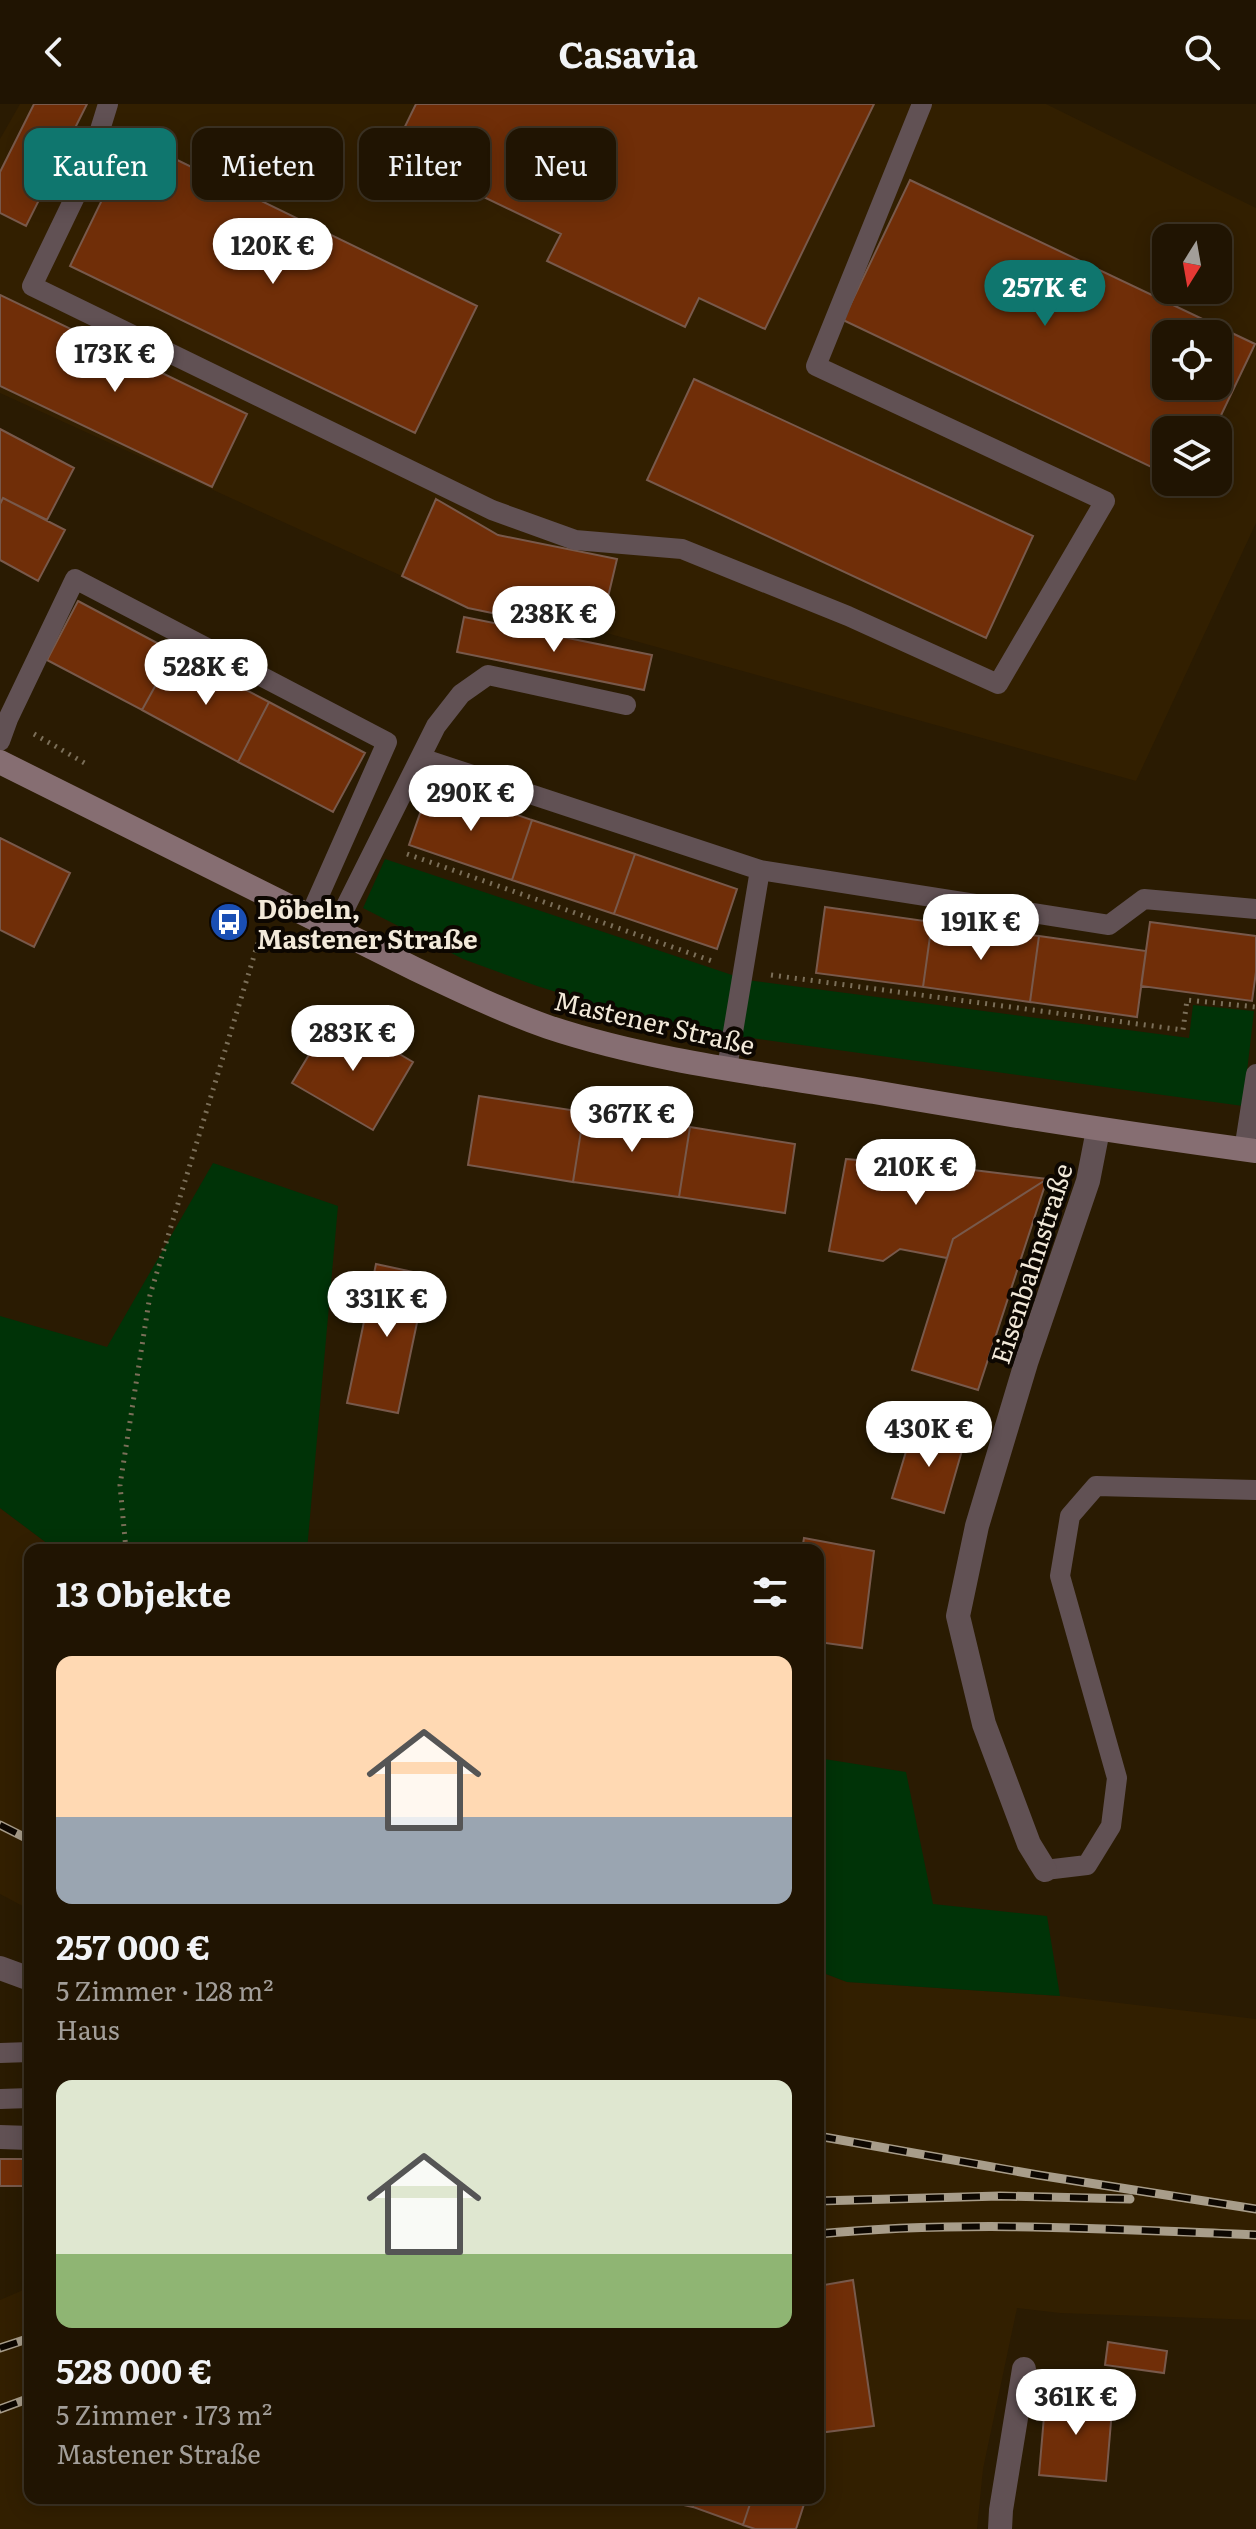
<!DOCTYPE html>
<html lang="de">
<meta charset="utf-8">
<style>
body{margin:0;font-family:Literata,serif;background:#281d0c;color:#f1f3f6;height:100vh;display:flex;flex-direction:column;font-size:30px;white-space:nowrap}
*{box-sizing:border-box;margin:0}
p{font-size:26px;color:#a29e99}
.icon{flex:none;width:44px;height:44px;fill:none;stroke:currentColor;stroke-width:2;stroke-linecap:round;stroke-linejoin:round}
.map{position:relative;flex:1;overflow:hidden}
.sheet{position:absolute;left:24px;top:1440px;width:800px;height:960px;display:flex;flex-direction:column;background:#201402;border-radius:16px;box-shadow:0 4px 20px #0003,0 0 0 2px #3d3324}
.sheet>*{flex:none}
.guide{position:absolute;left:24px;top:24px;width:800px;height:72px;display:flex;gap:16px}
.needle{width:52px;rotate:191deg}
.controls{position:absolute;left:1152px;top:120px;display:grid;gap:16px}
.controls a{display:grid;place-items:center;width:80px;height:80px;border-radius:16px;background:#201402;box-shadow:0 4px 20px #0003,0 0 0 2px #3d3324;font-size:40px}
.price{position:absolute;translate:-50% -68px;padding:0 18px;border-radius:28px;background:#fff;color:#222;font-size:26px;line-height:52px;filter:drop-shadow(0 2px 4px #0008)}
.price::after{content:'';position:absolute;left:50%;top:48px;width:24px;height:18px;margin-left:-12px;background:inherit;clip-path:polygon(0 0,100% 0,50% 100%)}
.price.active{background:#0f766e;color:#fff}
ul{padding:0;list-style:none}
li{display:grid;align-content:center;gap:16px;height:424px;padding:0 32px}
li span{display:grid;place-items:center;height:248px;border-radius:16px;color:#555}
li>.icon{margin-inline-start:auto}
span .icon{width:144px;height:144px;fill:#fffc;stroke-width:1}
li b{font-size:34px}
h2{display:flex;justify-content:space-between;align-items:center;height:96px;padding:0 32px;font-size:34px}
.chip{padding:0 28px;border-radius:16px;background:#201402;box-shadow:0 4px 20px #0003,0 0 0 2px #3d3324;font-size:28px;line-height:72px}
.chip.active{background:#0f766e;color:#fff}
header{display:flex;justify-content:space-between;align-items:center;height:104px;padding:0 32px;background:#201402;font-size:36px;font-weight:700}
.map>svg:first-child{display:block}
.built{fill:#321f00;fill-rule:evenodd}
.green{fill:#003307}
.building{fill:#702e08;stroke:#78594b;stroke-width:2;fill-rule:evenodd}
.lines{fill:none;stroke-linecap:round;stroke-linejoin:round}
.path{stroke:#7b6f59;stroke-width:5;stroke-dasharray:2 6;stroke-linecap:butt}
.lane{stroke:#615154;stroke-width:20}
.street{stroke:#615154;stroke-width:24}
.secondary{stroke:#866e72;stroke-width:24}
.rail-casing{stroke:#a89d8a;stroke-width:9}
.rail{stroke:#0d0701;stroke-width:6;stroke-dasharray:18;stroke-linecap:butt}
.labels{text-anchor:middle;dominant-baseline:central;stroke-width:8;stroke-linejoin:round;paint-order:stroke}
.poi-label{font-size:26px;font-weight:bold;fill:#f2e9d9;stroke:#0d0701;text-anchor:start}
.street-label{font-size:26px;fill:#f2e9d9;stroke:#0d0701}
</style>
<header><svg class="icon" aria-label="back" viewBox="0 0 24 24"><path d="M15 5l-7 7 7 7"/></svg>Casavia<svg class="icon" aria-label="search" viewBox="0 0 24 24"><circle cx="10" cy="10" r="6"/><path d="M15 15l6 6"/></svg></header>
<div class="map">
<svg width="1256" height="2425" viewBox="0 0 1256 2425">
<rect width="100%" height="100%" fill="#2a1b02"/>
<path class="built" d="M20,0H1046L1256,104V419L1136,677L402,472L0,289V35ZM1166,134H1218V186H1166ZM1166,230H1218V282H1166ZM1166,326H1218V378H1166Z
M0,1404L56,1446H30V1806L0,1790Z
M818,1867L847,1878L1060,1892L1256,1915V2216L1060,2209L1017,2204L983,2365L977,2425H0V2196L30,2183V2394H818Z"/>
<path class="green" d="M385,755L747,876L1189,934L1193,901L1254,907L1243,1002L722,930L614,906L537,882L463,855L363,804Z
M213,1059L338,1102L307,1446H56L0,1404V1212L107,1243Z
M818,1654L906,1668L933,1800L1047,1812L1060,1892L847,1878L818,1867Z"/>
<path class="building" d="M34,0H87L26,122L0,109V68Z
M416,0H874L765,225L699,194L685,223L547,157L561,130L392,49Z
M132,34L477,202L415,329L70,162Z
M910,76L1255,240L1214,326H1166V370L843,216ZM1166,230H1218V282H1166Z
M0,191L247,310L212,383L0,282Z
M694,275L1033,432L986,534L647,376Z
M0,325L74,364L47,416L3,394L0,400Z
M3,394L65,426L38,477L0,456V400Z
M436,395L498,431L617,455L599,531L468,504L402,472Z
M78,497L174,548L142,606L47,556Z
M464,513L652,551L644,586L457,548Z
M174,548L269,598L238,658L142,606Z
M269,598L365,649L333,708L238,658Z
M430,681L532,716L512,776L409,741Z
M532,716L635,750L614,810L512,776Z
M0,734L70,769L34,843L0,826Z
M635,750L737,785L717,845L614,810Z
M825,803L932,818L923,883L816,869Z
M932,818L1039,832L1030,898L923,883Z
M1150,818L1256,832V868L1252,897L1141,882Z
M1039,832L1146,847L1137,913L1030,898Z
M333,911L413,958L373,1026L292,979Z
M479,992L584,1008L573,1078L468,1061Z
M584,1008L690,1023L679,1093L573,1078Z
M690,1023L795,1040L785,1109L679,1093Z
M846,1055L973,1066L1047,1075L953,1135L947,1154L900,1145L883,1157L829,1147Z
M1047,1075L978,1286L912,1266L953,1135Z
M376,1160L427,1171L398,1309L347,1299Z
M914,1321L965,1336L944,1409L892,1394Z
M804,1434L874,1447L862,1544L818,1538V1446H802Z
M0,2055H30V2082H0Z
M853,2176L874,2322L818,2329V2182Z
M1108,2238L1167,2247L1164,2269L1105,2261Z
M1046,2289L1113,2294L1106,2377L1039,2371Z
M652,2394H696L693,2403Z
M696,2394H752L743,2421L693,2403Z
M752,2394H806L796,2425H755L743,2421Z"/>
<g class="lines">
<path class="path" d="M34,630L88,661
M407,750L715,858
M771,871L1183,926L1187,896L1256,903
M126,1446L120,1381L150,1191L262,826"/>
<path class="lane" d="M108,0L87,68L32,182L492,406L575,436L682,445L848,512L998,580L1105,397L816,262L922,0
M0,637L8,615L75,475L387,638L309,814
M421,654L760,766
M334,826L436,622L461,590L488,571L626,601
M727,964L760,766L1109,821L1144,795L1256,805
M1244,1046L1256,970
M1045,1766L1087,1761L1111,1722L1117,1674L1060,1472L1070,1412L1096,1382L1256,1386
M0,1949L30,1948
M0,1995L30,1994"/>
<path class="street" d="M1045,1766L1029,1740L984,1620L958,1512L977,1422L1026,1259L1088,1077L1098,1026
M0,1864L30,1875
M0,2033L30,2034
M1000,2425L1001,2406L1024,2265"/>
<path class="secondary" d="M0,658L415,865C459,886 503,907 548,923C653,958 766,970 874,988C1001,1010 1128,1030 1256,1047"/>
<g class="rail-casing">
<path id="rail" d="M0,1721L30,1736
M818,2032L1038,2071L1256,2105
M818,2097L1000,2092L1130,2095
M818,2130C964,2116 1110,2125 1256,2131
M0,2244L30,2234
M0,2305L30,2294"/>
</g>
<use href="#rail" class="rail"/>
</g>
<defs>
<g id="bus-disc" transform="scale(2)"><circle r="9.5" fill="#1a4fb4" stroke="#0d0701"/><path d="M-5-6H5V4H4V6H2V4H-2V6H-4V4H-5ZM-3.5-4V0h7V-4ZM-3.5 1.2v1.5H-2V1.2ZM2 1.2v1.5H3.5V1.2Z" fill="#fff"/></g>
</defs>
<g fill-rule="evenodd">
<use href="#bus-disc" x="229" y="818"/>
</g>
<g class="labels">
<g class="poi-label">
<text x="257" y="803">Döbeln,<tspan x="257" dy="30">Mastener Straße</tspan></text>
</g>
<g class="street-label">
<text transform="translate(655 917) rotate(13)">Mastener Straße</text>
<text transform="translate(1030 1159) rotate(-72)">Eisenbahnstraße</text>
</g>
</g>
</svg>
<div class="controls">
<a><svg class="needle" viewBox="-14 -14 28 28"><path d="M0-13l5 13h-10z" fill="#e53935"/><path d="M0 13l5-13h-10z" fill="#a29e99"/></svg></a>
<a><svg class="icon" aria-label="locate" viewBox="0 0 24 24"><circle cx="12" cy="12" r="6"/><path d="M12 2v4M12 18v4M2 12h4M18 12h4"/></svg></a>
<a><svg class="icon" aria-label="layers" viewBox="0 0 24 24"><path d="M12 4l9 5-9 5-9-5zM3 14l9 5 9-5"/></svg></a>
</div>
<b class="price" style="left:273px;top:182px">120K €</b>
<b class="price active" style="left:1045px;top:224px">257K €</b>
<b class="price" style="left:115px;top:290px">173K €</b>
<b class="price" style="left:554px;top:550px">238K €</b>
<b class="price" style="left:206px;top:603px">528K €</b>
<b class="price" style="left:471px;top:729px">290K €</b>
<b class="price" style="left:981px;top:858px">191K €</b>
<b class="price" style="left:353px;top:969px">283K €</b>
<b class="price" style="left:632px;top:1050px">367K €</b>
<b class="price" style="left:916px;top:1103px">210K €</b>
<b class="price" style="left:387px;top:1235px">331K €</b>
<b class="price" style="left:929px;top:1365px">430K €</b>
<b class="price" style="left:1076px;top:2333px">361K €</b>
<div class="guide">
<a class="chip active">Kaufen</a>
<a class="chip">Mieten</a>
<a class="chip">Filter</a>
<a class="chip">Neu</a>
</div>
<section class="sheet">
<h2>13 Objekte<svg class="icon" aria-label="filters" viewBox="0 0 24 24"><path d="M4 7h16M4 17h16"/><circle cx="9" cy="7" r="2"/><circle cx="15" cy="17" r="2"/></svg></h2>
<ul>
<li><span style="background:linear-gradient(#ffd9b3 65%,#9aa5b1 0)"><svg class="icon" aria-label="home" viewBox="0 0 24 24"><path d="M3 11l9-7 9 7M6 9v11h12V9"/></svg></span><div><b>257 000 €</b><p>5 Zimmer · 128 m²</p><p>Haus</p></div></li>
<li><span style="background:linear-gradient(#dfe7d0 70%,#8fb573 0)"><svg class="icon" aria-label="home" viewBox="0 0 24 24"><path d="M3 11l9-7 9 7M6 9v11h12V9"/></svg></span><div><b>528 000 €</b><p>5 Zimmer · 173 m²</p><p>Mastener Straße</p></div></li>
</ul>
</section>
</div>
